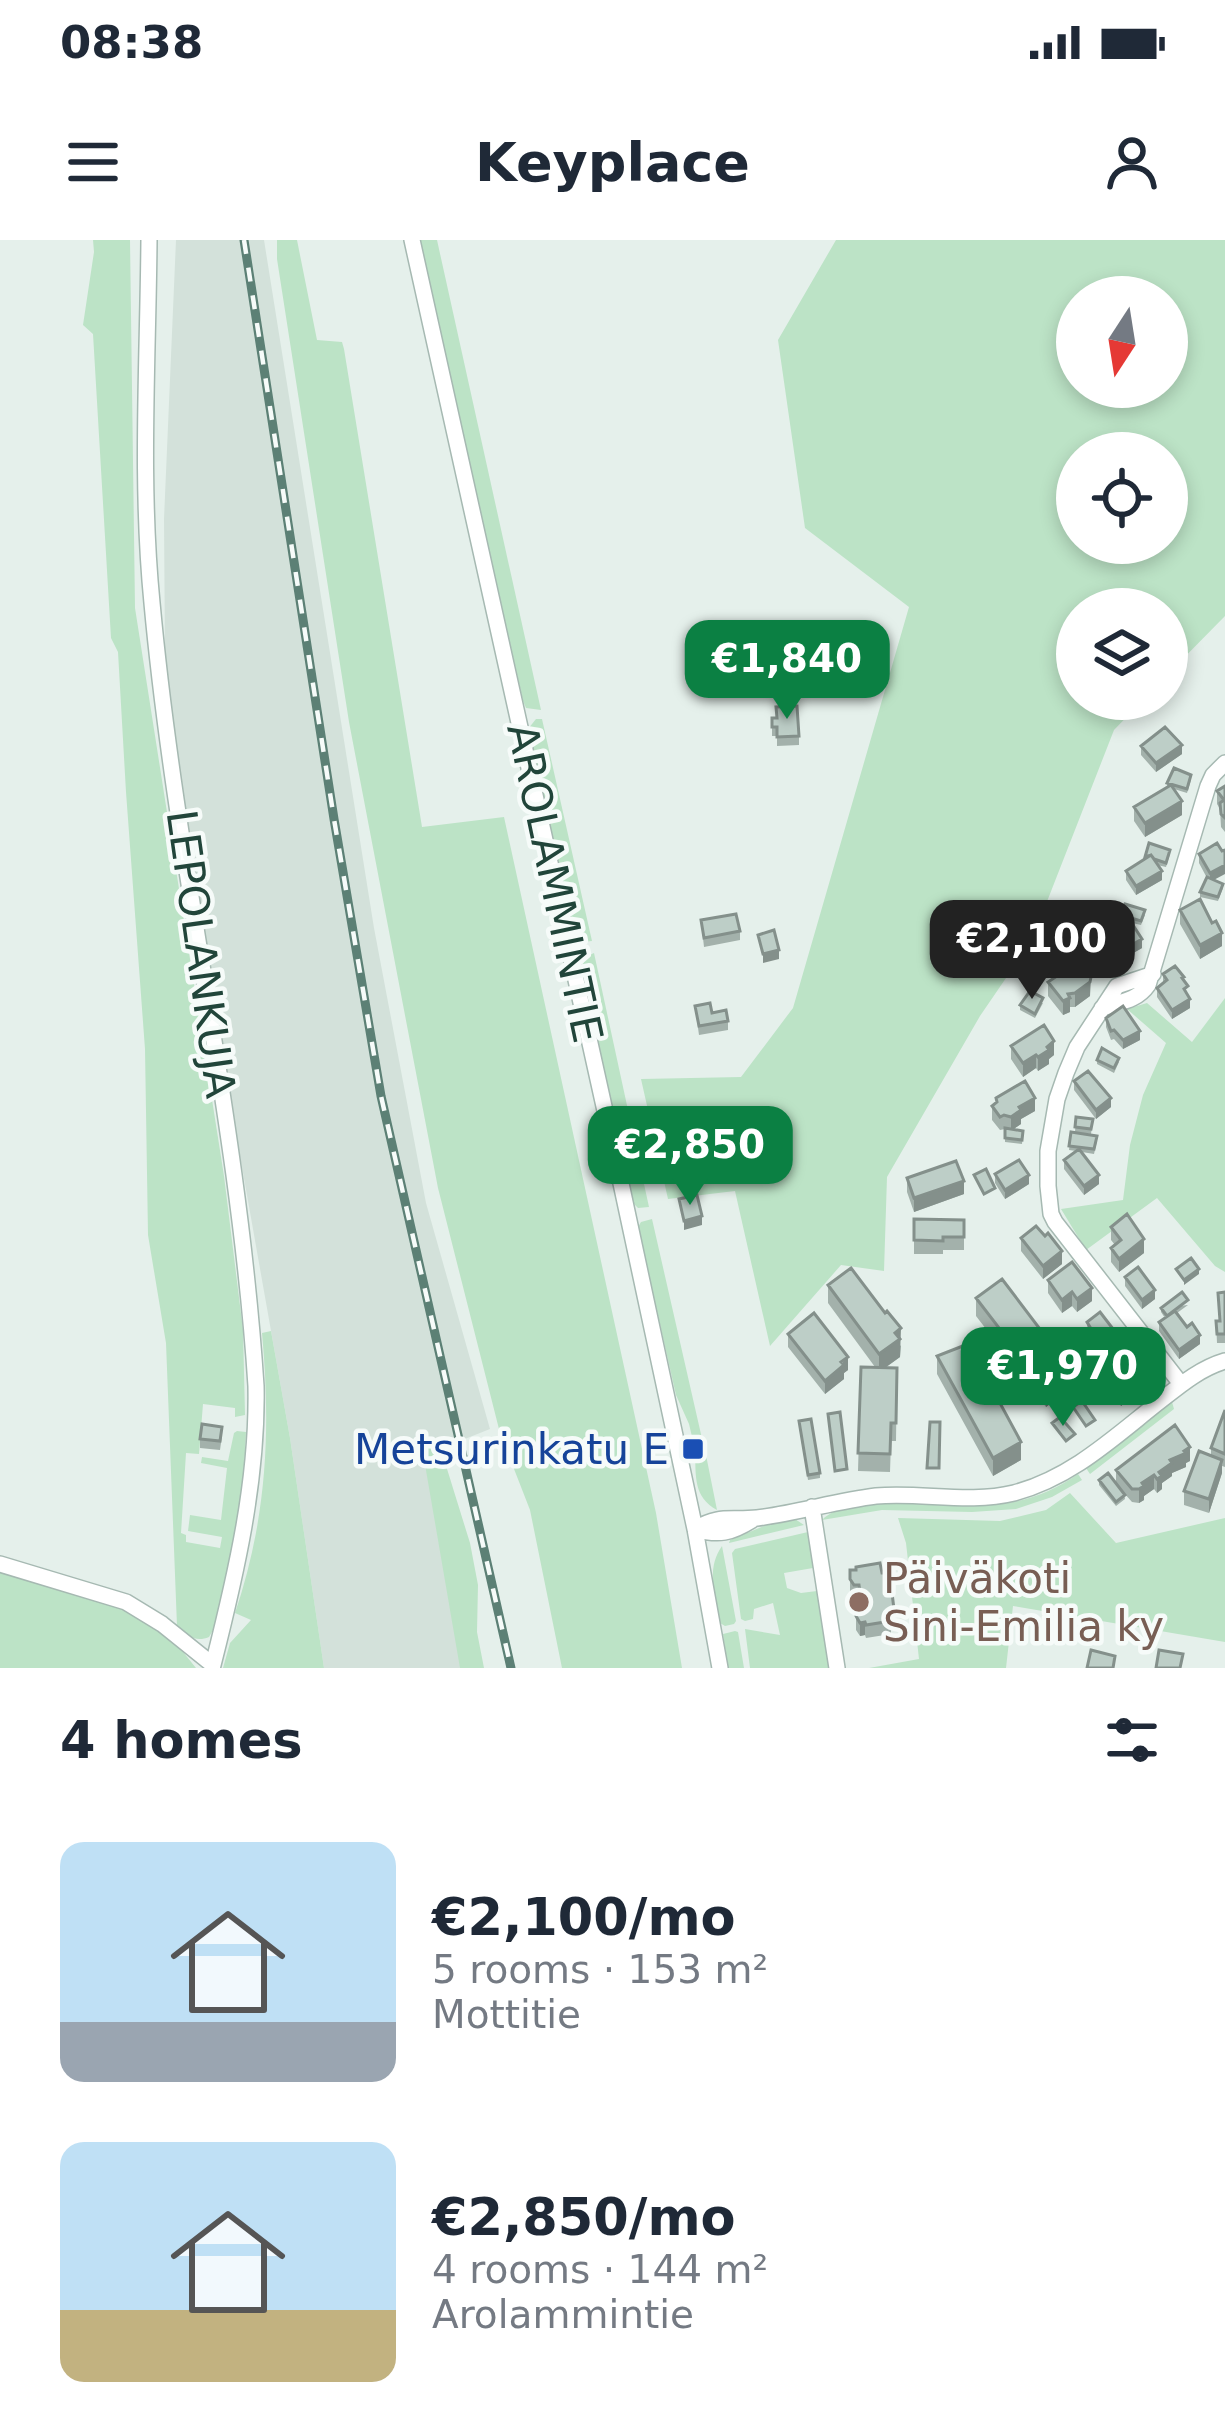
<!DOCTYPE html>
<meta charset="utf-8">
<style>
body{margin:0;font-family:"DejaVu Sans",sans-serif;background:#f6f6f7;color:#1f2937;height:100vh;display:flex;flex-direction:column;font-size:45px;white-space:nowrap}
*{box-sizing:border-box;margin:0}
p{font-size:39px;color:#747a83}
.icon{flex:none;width:66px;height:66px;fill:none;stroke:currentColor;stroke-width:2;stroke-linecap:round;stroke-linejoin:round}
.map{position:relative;height:1428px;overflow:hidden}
.panel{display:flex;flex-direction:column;background:#fff;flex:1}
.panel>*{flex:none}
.needle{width:78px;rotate:192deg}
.controls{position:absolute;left:1056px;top:36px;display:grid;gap:24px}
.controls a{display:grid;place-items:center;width:132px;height:132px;border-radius:50%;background:#fff;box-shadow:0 6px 18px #0003;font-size:60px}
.price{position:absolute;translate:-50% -102px;padding:0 27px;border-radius:24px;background:#0b8043;color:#fff;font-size:39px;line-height:78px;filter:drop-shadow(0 3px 6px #0008)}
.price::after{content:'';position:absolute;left:50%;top:72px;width:36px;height:27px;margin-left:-18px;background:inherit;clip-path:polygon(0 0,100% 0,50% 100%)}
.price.current{background:#222;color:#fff}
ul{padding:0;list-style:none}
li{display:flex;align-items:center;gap:36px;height:300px;padding:0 60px}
li span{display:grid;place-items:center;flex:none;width:336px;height:240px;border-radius:24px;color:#555}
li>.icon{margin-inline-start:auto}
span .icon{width:144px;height:144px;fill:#fffc;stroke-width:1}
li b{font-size:51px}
h2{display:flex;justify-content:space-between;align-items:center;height:144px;padding:0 60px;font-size:51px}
.status{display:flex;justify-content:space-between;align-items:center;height:84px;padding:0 60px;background:#fff;direction:ltr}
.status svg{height:33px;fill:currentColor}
header{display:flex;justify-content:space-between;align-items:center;height:156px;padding:0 60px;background:#fff;font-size:54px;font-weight:600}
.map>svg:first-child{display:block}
.built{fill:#d3e1da}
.green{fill:#bce3c6;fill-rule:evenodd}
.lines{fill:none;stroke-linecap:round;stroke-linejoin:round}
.minor-casing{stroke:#a6b9b2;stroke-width:18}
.minor{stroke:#fff;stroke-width:15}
.rail-casing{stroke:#5c8075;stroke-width:9}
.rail{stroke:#f6fbf9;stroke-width:4.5;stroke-dasharray:14;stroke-linecap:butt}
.wall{fill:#a3b1ab}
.shaded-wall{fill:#84908b}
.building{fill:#bdcec7;stroke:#84908b;stroke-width:3}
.transit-dot{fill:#1a4fb4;stroke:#f6fbf9;stroke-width:4.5}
.education-dot{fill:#8d6e63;stroke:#f6fbf9;stroke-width:4.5}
.labels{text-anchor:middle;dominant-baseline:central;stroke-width:9;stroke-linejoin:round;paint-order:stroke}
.street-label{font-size:42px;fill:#21453a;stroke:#f6fbf9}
.transit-label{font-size:42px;fill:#164399;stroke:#f6fbf9;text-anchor:end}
.education-label{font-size:42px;fill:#785e54;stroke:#f6fbf9;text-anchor:start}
</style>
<div class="status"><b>08:38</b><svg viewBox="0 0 49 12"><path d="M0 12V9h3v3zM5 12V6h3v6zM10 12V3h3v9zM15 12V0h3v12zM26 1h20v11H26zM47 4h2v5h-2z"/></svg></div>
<header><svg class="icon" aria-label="menu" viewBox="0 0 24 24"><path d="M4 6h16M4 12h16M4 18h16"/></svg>Keyplace<svg class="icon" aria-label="person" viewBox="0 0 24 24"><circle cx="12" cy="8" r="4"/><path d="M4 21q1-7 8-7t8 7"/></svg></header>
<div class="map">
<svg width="1225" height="1428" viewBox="0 0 1225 1428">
<rect width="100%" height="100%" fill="#e5f0eb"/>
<path class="built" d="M176,0H264L374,688L426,963L490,1189L437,1210L466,1428H324L290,1198L231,865L181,545L165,414L164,279Z"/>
<path class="green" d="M93,0H130L135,368L224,936L243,1090L245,1175L235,1177V1168L203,1164L199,1214L186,1213L181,1293L186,1295V1302L220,1308L222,1297L188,1291L190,1275L221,1280L227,1228L201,1223L202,1217L228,1221L234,1193L237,1191L246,1192C244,1259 231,1325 213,1390L209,1397C195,1403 187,1395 177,1386L166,1103L148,995L145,809L126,552L118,412L111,398L93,94L83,85L94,12Z
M277,0H297L317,100L342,102L344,109L422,587L504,577L656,1273L682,1428H562L530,1270L500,1193L438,948L349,482L277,19Z
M420,0H437L541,470L526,468L523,461Z
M836,0H1225V376L1167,435V369H1077V459H1144L1114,490L1032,700L980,776L887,937L884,1031L841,1025L770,1106L735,951L668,959L641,839L741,837L793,768L909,367L805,288L778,100ZM1077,57H1167V147H1077ZM1077,213H1167V303H1077Z
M536,479H542L592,701L581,702L574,696L528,489Z
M594,713L649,967L638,968L634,964L581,728L587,716Z
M1225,758V1032L1215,1026L1157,958L1086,1010L1061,969L1123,960L1130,905L1143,855L1166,803L1127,769L1147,763L1192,802Z
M652,979L703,1203L694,1205L689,1184L676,1155L638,987L641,982Z
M271,1091L290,1198L324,1428H223L230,1403L251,1380L235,1373C267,1278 271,1191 262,1093Z
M1172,1162L1174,1169L1090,1234L1086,1228Z
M439,1203L470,1303L478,1345L477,1392L484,1428H460L422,1207Z
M705,1210L717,1270C693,1257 696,1236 695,1211Z
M1078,1234L1082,1240L1052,1257L1016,1269L972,1272L882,1270L822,1280C851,1250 964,1268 1008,1263C1033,1259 1057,1249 1078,1234Z
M1070,1253L1116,1303L1225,1278V1402L1013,1366L1006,1428H869L919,1419L906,1303L898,1278L1000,1281L1046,1270Z
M795,1279L804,1285L729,1303L730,1300L769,1284Z
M808,1292L813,1328L784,1333L787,1348L801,1353L817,1351L829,1428H750L745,1389L780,1395L773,1363L754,1369L753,1379L745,1381L741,1379L732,1313L735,1309Z
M722,1306L736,1381L734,1384L725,1386L720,1383C716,1357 705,1330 722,1306Z
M0,1329L106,1359L171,1397L196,1428H0Z
M735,1391L738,1392L744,1428H728L723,1394Z"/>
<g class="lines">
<g class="minor-casing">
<path id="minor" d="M149,0C148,121 140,242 152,363C176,625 239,883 256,1146C258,1240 236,1334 213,1425
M412,0L619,934L695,1289L720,1428
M1153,734L1117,746L1077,807L1066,833L1057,859L1048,911V946L1051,974L1055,982L1181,1144
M1102,768C1120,762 1137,761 1148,745L1208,546L1213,535L1225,523
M812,1267L837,1428
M695,1289C720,1274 730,1281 757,1278C797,1273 836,1261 876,1256C922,1252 969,1264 1014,1253C1070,1238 1111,1200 1155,1165C1177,1148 1198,1129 1225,1121
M695,1289C719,1296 731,1293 752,1280
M0,1324L126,1362L162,1384L213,1425L212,1428"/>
</g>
<use href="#minor" class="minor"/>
<g class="rail-casing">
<path id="rail" d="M244,0L334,579L381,856L511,1428"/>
</g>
<use href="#rail" class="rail"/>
</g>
<path class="wall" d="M772,478L799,496V505L777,506V496H772Z
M1141,506L1182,514L1156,532L1141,515Z
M1191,540L1187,553L1174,549L1182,575L1145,597L1134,581V567L1167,547V543Z
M1225,546V592L1221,587L1220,569L1217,564V551Z
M1217,603L1213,640L1223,648L1218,661L1200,657V652L1207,638L1199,623V614Z
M1170,614L1166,627L1157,625L1162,640L1136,655L1126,640V631L1145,619V617Z
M1180,670L1212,683L1222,706L1200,719L1180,684Z
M1121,675H1145L1141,685L1132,683L1142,708L1116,723L1105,706V697L1131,682L1121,679Z
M701,680L740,691V700L704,707Z
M1163,734L1184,741L1190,768L1172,779L1157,757V748L1163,743Z
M1048,742L1090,756L1075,767H1070V772L1063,775L1048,756Z
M1043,763L1035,778L1020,770V765Z
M695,766L728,781V790L699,795Z
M1106,778L1140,800L1123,809L1114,799L1111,800L1106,787Z
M1011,806L1054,815L1049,819V824L1038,831L1036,828L1023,837L1011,819Z
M1097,820L1119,822L1114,833L1097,824Z
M1074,841L1111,867L1096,879L1074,850Z
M992,866L1035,871L1021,879V884L1013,889L1023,891L1022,904L1005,902V889L1000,890L992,880Z
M1076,877L1093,879L1091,894L1075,892Z
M1071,892L1097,901L1094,914L1082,912L1099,944L1084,955L1064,929V920L1076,911L1069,910Z
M995,934L1029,944L1005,959L995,943Z
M907,938L964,954L914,972L907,952Z
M914,979L964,980V1010H943V1014H914Z
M1111,987L1144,1013L1119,1032L1111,1022V1008L1115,1005L1111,1000Z
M1021,998L1062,1024L1043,1039L1021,1011Z
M1125,1037L1155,1059L1142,1069L1125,1046Z
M1048,1040L1092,1061L1077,1072L1072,1066L1062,1073L1048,1053Z
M828,1045L901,1106L900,1117L885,1128H897L896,1201H891L890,1232L858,1231L861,1127H875L828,1063Z
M1225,1052V1103H1217L1216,1081H1219Z
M976,1058L1071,1148L1046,1167L976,1076Z
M1188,1065L1177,1073L1200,1104L1179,1119L1159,1091V1082L1165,1078L1161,1072V1068Z
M1087,1082L1120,1107L1105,1120L1088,1098Z
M788,1094L848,1130L844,1133V1139L825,1154L788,1107Z
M937,1116L1021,1220L993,1236L937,1134Z
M1121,1116L1144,1119L1132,1129L1139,1151L1121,1166L1099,1139V1126Z
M1225,1170V1227L1222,1226V1233L1209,1273L1184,1265V1251L1211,1216V1208Z
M799,1186L820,1233V1238L808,1240Z
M222,1196L220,1210L200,1208V1199Z
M1190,1221L1186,1223V1227L1172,1233V1236L1162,1243V1249L1157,1253L1154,1249L1144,1256V1260L1139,1263L1132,1262L1124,1253L1125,1259L1116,1266L1099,1245V1240L1116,1243V1230Z
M850,1330L882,1333L891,1353L894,1382L891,1383V1394L866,1398L865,1395L860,1396L856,1390V1376L860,1369L859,1358L854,1359L850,1352Z"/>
<path class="shaded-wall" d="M1182,505V514L1156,532V523Z
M1182,561V575L1145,597V583Z
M1225,625V634L1210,642V633Z
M1162,631V640L1136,655V646Z
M1222,693V706L1200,719V705Z
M1142,699V708L1116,723V714Z
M779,710V719L763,723V714Z
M1091,737L1090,756L1075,767V753Z
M1070,758V772L1063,775V761Z
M1190,759V768L1172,779V770Z
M1140,791V800L1123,809V800Z
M1054,801V815L1049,819V824L1038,831V817Z
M1036,815V828L1023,837V823Z
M1035,858V871L1021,879V884L1011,891V877L1019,867Z
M1111,858V867L1096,879V870Z
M1029,935V944L1005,959V950Z
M1099,935V944L1084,955V946Z
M964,941V954L914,972V958Z
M702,976V985L684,990V981Z
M1144,999V1013L1119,1032V1019Z
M1062,1011V1024L1043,1039V1026Z
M1199,1029V1034L1184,1045V1040Z
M1092,1048V1061L1077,1072V1059Z
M1155,1050V1059L1142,1069V1060Z
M1072,1052V1066L1062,1073V1060Z
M901,1088L900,1117L879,1132V1114L895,1093Z
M1200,1095V1104L1179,1119V1110Z
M1120,1098V1107L1105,1120V1111Z
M848,1117V1130L844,1133V1139L825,1154V1141Z
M1071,1130V1148L1046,1167V1149Z
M1139,1137V1151L1121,1166V1152Z
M1021,1202V1220L993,1236V1218Z
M1190,1207V1221L1186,1223V1227L1172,1233V1236L1162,1243V1249L1157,1253V1239L1159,1232L1170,1220Z
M1222,1220V1233L1209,1273V1259Z
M1154,1235V1249L1144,1256V1260L1139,1263V1249L1142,1243Z
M865,1382V1395L860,1396V1383Z"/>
<path class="building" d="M805,393H816V410H805Z
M797,466L799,496L777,497V487H772V478H777L776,467Z
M1165,487L1182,505L1156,523L1141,506Z
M1174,528L1191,535L1187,549L1167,543Z
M1171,545L1182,561L1145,583L1134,567Z
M1225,546V578L1221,574L1220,563L1224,560L1217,551Z
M1149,603L1170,610L1166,623L1154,619L1151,615L1145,617Z
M1217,603L1222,611L1225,610V625L1210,633L1199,614Z
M1151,615L1162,631L1136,646L1126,631Z
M1207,637L1223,644L1218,657L1200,652Z
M1200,659L1212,683L1216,681L1222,693L1200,705L1180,670Z
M1125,664L1145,670L1141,681L1121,675Z
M736,674L740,691L704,698L701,680Z
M1131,682L1142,699L1116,714L1105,697Z
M774,690L779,710L763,714L758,695Z
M1078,722L1091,737L1090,742L1075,753L1068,754L1070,758L1063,761L1048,742Z
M1175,726L1184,737L1182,738L1188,746L1184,749L1190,759L1172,770L1157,748L1167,740L1163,734Z
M1030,751L1043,758L1035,774L1020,765Z
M710,763L712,773L726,770L728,781L699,786L695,766Z
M1123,766L1140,791L1123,800L1114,790L1111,791L1106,778Z
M1044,785L1054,801L1047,807L1049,810L1038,817L1036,815L1023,823L1011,806Z
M1102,808L1119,818L1114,828L1097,820Z
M1088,831L1111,858L1096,870L1074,841Z
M1025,841L1035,858L1019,867L1021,870L1011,877L1004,875L1000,877L992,866L997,862L996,858Z
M1076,877L1093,879L1091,889L1075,887Z
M1005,888L1023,891L1022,900L1005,898Z
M1071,892L1097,896L1094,909L1069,906Z
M1079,909L1099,935L1084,946L1064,920Z
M1019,920L1029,935L1005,950L995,934Z
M956,921L964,941L914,958L907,938Z
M986,929L995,948L984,954L974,935Z
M697,955L702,976L684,981L679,959Z
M1127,974L1144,999L1119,1019L1111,1008L1121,1000L1111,987Z
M914,979L964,980V997H943V1001L914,1000Z
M1036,986L1045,996L1048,993L1062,1011L1043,1026L1021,998Z
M1191,1018L1199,1029L1184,1040L1176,1029Z
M1072,1022L1092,1048L1077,1059L1072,1052L1062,1060L1048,1040Z
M1138,1027L1155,1050L1142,1060L1125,1037Z
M851,1028L885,1073L887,1071L901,1088L895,1093L900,1099L879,1114L828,1045Z
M1002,1039L1071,1130L1046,1149L976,1058Z
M1182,1052L1188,1060L1167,1076L1161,1068Z
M1225,1052V1094H1217L1216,1081H1220L1218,1053Z
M1175,1071L1187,1087L1192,1083L1200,1095L1179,1110L1159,1082Z
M1100,1072L1120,1098L1105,1111L1088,1089L1090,1087L1087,1082Z
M814,1073L848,1117L841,1122L844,1125L825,1141L788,1094Z
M1135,1103L1144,1115L1130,1127L1121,1116Z
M968,1104L1021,1202L993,1218L937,1116Z
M1117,1111L1139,1137L1121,1152L1099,1126Z
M861,1127L897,1128L896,1183H891L890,1214L858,1213Z
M1082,1161L1095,1180L1086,1186L1073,1167Z
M1225,1170V1214L1211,1208Z
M840,1172L847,1229L835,1231L828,1174Z
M1060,1177L1075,1194L1066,1201L1052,1183Z
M811,1179L820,1233L808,1235L799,1181Z
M930,1182H940L939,1228H927Z
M202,1184L222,1187L220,1201L200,1199Z
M1175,1185L1190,1207L1184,1211L1186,1213L1170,1220L1172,1223L1159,1232L1162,1236L1157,1239L1154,1235L1142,1243L1144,1246L1139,1249H1132L1116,1230Z
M1199,1211L1222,1220L1209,1259L1184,1251Z
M1108,1233L1125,1255L1116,1262L1099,1240Z
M880,1323L882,1333H887L891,1348L885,1349V1354L892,1353L894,1369L888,1370L891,1381L866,1385L865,1382L860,1383L856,1376L857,1369L862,1368L859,1345H854L850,1339V1330H856V1327Z
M1091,1410L1115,1416L1113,1428H1087Z
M1159,1410L1183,1414L1180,1428H1156Z"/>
<rect class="transit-dot" x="681" y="1197" width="24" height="24" rx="6"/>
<circle class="education-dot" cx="859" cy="1362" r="12"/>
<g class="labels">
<g class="street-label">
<text transform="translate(555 643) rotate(78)">AROLAMMINTIE</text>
<text transform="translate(201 714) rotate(82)">LEPOLANKUJA</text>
</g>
<g class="transit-label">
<text x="669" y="1209">Metsurinkatu E</text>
</g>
<g class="education-label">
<text x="883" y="1338">Päiväkoti<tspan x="883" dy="48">Sini-Emilia ky</tspan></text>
</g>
</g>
</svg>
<div class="controls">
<a><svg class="needle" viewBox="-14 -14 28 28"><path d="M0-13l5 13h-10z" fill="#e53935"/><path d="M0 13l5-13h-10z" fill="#747a83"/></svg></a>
<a><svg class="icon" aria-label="locate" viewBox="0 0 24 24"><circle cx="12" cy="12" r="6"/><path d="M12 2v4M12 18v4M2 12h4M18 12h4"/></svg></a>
<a><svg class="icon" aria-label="layers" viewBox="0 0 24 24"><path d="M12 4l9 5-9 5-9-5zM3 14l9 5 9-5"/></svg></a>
</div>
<b class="price" style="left:787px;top:482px">€1,840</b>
<b class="price current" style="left:1032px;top:762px">€2,100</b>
<b class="price" style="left:690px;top:968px">€2,850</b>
<b class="price" style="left:1063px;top:1189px">€1,970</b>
</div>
<section class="panel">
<h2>4 homes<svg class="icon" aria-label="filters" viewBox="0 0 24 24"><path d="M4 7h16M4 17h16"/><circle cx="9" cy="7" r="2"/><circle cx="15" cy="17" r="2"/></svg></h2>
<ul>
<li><span style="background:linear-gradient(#bfe0f5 75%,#9aa5b1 0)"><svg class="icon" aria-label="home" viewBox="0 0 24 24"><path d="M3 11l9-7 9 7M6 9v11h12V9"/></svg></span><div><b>€2,100/mo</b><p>5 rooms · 153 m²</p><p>Mottitie</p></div></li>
<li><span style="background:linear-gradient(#bfe0f5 70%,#c2b280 0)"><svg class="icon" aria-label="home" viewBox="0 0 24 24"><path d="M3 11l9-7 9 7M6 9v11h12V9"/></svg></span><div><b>€2,850/mo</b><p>4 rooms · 144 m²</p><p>Arolammintie</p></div></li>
</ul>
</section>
